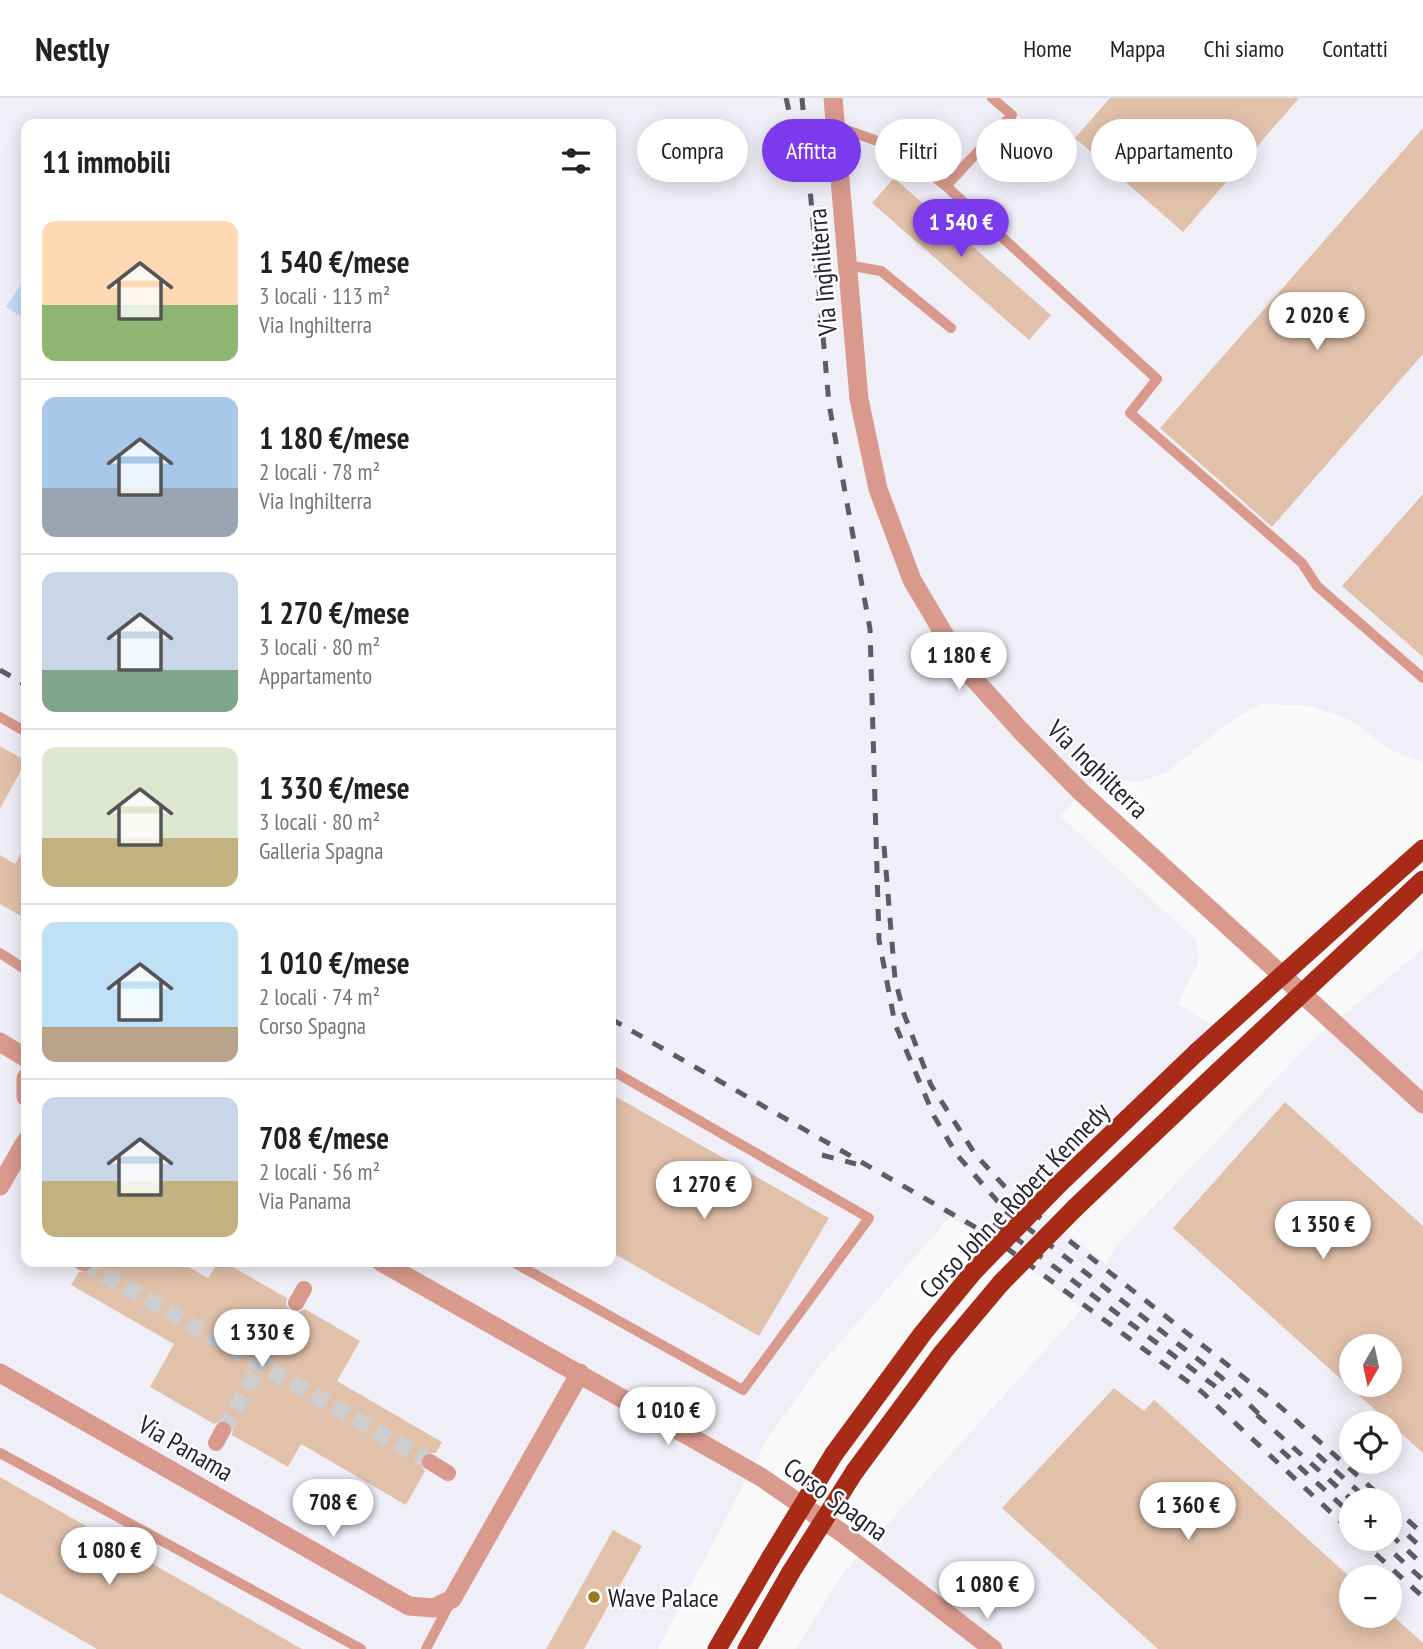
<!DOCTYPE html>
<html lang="it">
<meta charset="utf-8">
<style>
body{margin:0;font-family:"PT Sans Narrow",sans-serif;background:#f6f6f6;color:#222;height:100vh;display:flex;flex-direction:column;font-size:26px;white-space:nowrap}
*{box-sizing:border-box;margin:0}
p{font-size:23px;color:#767676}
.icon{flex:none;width:38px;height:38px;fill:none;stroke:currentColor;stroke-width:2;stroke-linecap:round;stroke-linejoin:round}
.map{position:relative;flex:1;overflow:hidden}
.panel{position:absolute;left:21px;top:21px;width:595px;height:1148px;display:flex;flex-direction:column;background:#fff;border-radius:14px;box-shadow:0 4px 18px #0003}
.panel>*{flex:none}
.hud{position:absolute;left:637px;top:21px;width:665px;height:63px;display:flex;gap:14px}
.needle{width:46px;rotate:189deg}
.tools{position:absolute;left:1339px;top:1236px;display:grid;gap:14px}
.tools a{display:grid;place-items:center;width:63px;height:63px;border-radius:50%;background:#fff;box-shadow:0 4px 18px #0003;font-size:35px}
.price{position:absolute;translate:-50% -60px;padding:0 16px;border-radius:24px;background:#fff;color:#222;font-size:23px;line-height:46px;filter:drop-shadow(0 2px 4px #0008)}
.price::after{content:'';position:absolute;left:50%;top:42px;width:21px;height:16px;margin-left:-10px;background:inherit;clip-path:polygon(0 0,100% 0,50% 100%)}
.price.active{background:#7c3aed;color:#fff}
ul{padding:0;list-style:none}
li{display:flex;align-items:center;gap:21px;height:175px;padding:0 21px}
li+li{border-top:2px solid #e0e0e0}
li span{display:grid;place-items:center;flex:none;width:196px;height:140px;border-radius:14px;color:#555}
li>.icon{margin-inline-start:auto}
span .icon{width:84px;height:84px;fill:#fffc;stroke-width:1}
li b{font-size:30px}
h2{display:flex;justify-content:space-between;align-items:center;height:84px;padding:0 21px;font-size:30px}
.chip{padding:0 24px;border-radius:32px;background:#fff;box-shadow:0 4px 18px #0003;font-size:24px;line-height:63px}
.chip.active{background:#7c3aed;color:#fff}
header{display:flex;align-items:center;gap:42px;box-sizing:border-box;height:98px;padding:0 35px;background:#fff;border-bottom:2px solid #e0e0e0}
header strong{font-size:33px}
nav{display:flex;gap:38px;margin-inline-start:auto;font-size:24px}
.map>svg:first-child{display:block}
.built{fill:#f0eff8;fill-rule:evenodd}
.water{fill:#c5ddf8}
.building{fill:#e2c1aa;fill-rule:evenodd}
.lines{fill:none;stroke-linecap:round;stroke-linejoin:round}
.pedestrian-tunnel{stroke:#ceced1;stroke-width:16;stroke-dasharray:16 8;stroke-linecap:butt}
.service{stroke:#d99a8d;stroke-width:10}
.pedestrian{stroke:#d99a8d;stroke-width:16}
.minor{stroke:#d99a8d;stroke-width:19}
.trunk{stroke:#a82b18;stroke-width:19}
.rail{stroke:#5d5c66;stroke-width:5;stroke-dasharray:12 12;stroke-linecap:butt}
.trunk-bridge{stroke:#a82b18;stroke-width:19}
.poi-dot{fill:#9b7923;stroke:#fff;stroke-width:2.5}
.labels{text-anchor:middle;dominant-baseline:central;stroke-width:5;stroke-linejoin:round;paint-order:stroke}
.street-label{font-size:26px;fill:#242330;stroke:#fff}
.poi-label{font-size:26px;fill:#242330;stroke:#fff;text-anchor:start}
</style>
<header>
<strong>Nestly</strong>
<nav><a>Home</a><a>Mappa</a><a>Chi siamo</a><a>Contatti</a></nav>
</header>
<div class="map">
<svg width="1423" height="1551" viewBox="0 0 1423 1551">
<rect width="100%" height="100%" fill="#f9f9f9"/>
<path class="built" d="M0,0H1423V664L1393,653L1350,622L1310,608L1262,606L1232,622L1166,675L1137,684L1098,678L1060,718L1196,842L1199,863L1178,906L1217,930L1036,1107L1106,1166L1116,1148L1311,944L1423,851V1551H795L845,1473L1082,1211L1041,1179L950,1119L822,1265L767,1341L658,1551H0ZM26,26H611V1164H26ZM1351,1248H1390V1286H1351ZM1351,1325H1390V1363H1351ZM1351,1402H1390V1440H1351ZM1351,1479H1390V1517H1351Z"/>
<path class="water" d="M26,178V222L6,209Z"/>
<path class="building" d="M1110,0H1299L1183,134L1075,40Z
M1423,30V256L1272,429L1160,330Z
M894,80L1051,217L1029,242L872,105Z
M1423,396V559L1342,488Z
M0,648L26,663L0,711Z
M26,746V821L0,806V757L15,766Z
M611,996L829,1120L759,1238L611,1154Z
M1285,1004L1423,1128V1355L1173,1130ZM1351,1248H1390V1286H1351Z
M94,1164H180L208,1180L218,1164H224L287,1200L286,1206L290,1214L297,1215L305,1211L360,1243L337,1283L442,1344L436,1355H426L421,1359V1368L425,1373L406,1407L301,1346L288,1369L232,1337L233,1331L229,1323L222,1322L214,1326L150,1289L174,1246L71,1187L79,1174L91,1172Z
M1114,1290L1144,1313L1154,1302L1351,1480V1517H1392L1423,1545V1551H1158L1002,1410Z
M0,1379L302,1551H97L0,1495Z
M613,1432L642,1448L584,1551H546Z"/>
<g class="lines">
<path class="pedestrian-tunnel" d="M84,1165L430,1364
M223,1332L296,1205"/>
<path class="service" d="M835,28L897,50L946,88L1157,281L1130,315L1302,465L1317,488L1423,580
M946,88L1012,17L992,0
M847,167L881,173L951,230
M0,619L26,634
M0,855L26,872
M513,1164L743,1292L869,1120L611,972
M0,1355L361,1551
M426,1551L451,1503"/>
<path class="pedestrian" d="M81,1164L84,1165
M296,1205L304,1191
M216,1345L223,1332
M430,1364L448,1375"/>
<path class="minor" d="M833,0L859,301L878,391L912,482L964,570L1021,633L1080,693L1423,1006
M0,944L26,960
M26,980V999
M0,1088L26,1043
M381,1164L761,1379L845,1437L993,1551
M0,1275L409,1508L434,1510L452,1501L580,1275"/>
<path class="trunk" d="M1368,800L1423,751
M1391,812L1423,782
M1055,1090L1197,954
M1076,1109L1218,974
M834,1356L923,1235L974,1173
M855,1373L943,1254L1001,1185
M717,1551L771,1459
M747,1551L791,1474"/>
<path class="rail" d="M786,0L800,61
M802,0L829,306L870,531L879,842L895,926L934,1018L957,1057L1007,1114L1221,1279L1265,1322
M0,572L26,587
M884,748L895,881L904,916L931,987L975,1056L1016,1101L1275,1304L1385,1402
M611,921L989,1137L1202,1294L1351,1433
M822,1057L856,1066
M994,1124L1231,1300
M1257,1317L1352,1402
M1281,1352L1351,1416
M1317,1356L1368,1402
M1390,1406L1423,1436
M1390,1421L1423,1451
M1390,1436L1423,1467
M1358,1440L1423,1499
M1377,1440L1423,1482"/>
<path class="trunk-bridge" d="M1197,954L1368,800
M1218,974L1391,812
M974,1173L1055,1090
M1001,1185L1076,1109
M771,1459L834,1356
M791,1474L855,1373"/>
</g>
<circle class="poi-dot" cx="594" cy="1499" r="7"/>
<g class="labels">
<g class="street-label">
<text transform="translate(822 174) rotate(-95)">Via Inghilterra</text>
<text transform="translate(1098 671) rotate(44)">Via Inghilterra</text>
<text transform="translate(1014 1102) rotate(-46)">Corso John e Robert Kennedy</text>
<text transform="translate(186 1350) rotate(30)">Via Panama</text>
<text transform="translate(836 1401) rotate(36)">Corso Spagna</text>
</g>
<g class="poi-label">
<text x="608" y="1499">Wave Palace</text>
</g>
</g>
</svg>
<div class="tools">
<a><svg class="needle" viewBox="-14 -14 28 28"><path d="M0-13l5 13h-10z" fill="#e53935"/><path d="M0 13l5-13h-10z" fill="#767676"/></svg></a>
<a><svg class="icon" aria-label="locate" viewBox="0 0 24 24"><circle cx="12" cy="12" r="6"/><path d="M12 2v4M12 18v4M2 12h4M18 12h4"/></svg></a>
<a>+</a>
<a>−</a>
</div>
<b class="price active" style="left:961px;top:161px">1 540 €</b>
<b class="price" style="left:1317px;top:254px">2 020 €</b>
<b class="price" style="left:959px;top:594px">1 180 €</b>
<b class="price" style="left:704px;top:1123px">1 270 €</b>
<b class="price" style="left:1323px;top:1163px">1 350 €</b>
<b class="price" style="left:262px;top:1271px">1 330 €</b>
<b class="price" style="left:668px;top:1349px">1 010 €</b>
<b class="price" style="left:333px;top:1441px">708 €</b>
<b class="price" style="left:1188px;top:1444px">1 360 €</b>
<b class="price" style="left:109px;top:1489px">1 080 €</b>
<b class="price" style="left:987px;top:1523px">1 080 €</b>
<div class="hud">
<a class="chip">Compra</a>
<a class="chip active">Affitta</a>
<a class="chip">Filtri</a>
<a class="chip">Nuovo</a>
<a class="chip">Appartamento</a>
</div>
<section class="panel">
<h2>11 immobili<svg class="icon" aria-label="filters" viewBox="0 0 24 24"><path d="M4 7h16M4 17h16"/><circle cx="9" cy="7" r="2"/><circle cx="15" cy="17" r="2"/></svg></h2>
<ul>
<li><span style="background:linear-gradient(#ffd9b3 60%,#8fb573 0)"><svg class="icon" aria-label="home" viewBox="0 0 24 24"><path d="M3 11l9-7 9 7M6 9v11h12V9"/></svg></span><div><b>1 540 €/mese</b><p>3 locali · 113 m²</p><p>Via Inghilterra</p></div></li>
<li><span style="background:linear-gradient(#a9c7e8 65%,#9aa5b1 0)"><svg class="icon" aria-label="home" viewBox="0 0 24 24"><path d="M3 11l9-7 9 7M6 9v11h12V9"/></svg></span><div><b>1 180 €/mese</b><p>2 locali · 78 m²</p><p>Via Inghilterra</p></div></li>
<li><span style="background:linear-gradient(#c9d6e8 70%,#7fa58c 0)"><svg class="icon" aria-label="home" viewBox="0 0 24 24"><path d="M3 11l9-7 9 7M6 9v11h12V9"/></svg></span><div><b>1 270 €/mese</b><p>3 locali · 80 m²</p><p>Appartamento</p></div></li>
<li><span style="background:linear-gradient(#dfe7d0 65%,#c2b280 0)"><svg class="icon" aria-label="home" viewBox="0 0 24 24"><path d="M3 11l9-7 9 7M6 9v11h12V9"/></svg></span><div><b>1 330 €/mese</b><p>3 locali · 80 m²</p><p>Galleria Spagna</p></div></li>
<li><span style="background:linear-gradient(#bfe0f5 75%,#b9a48a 0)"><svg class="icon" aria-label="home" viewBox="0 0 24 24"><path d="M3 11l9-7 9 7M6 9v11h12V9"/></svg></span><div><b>1 010 €/mese</b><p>2 locali · 74 m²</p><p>Corso Spagna</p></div></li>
<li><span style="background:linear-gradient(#c9d6e8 60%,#c2b280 0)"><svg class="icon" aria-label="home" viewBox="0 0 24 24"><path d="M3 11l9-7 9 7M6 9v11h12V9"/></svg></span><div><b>708 €/mese</b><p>2 locali · 56 m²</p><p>Via Panama</p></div></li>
</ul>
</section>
</div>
